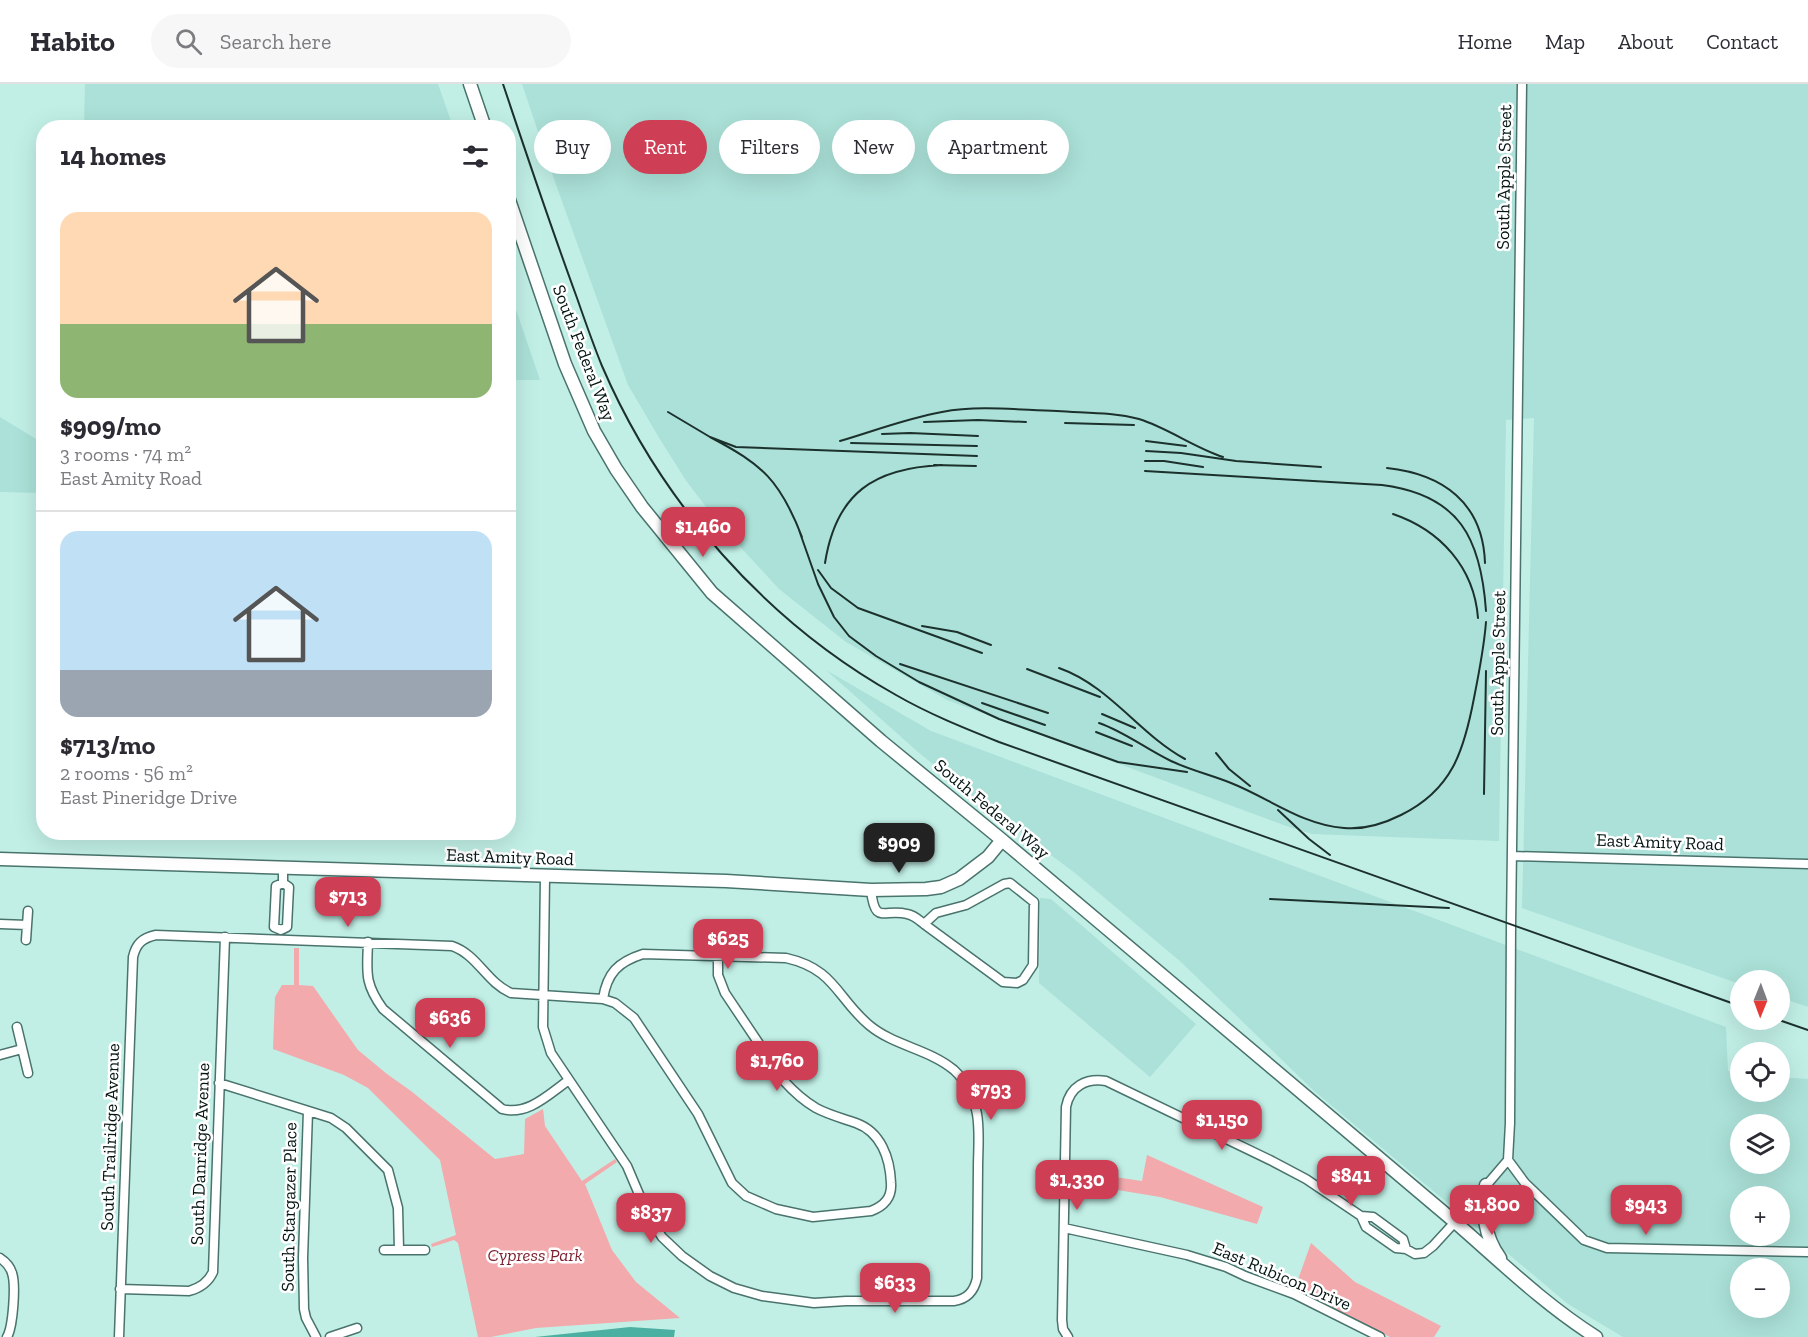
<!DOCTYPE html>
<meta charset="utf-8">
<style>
body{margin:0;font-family:"Zilla Slab",serif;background:#f7f7f7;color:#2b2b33;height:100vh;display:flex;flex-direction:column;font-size:22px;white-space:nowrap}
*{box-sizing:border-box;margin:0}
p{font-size:20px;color:#7c7c81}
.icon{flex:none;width:33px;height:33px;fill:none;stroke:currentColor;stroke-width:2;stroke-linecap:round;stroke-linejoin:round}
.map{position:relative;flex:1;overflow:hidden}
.panel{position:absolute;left:36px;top:36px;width:480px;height:720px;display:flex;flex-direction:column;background:#fff;border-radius:24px;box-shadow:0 6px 24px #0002}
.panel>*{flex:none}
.banner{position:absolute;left:534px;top:36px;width:570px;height:54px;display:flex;gap:12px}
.needle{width:39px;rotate:181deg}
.fabs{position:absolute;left:1730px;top:886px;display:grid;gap:12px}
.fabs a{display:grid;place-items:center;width:60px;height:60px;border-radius:50%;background:#fff;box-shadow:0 6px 24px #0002;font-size:30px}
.price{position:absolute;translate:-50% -51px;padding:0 14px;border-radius:12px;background:#ce3e54;color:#fff;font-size:20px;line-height:39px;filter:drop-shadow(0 2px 3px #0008)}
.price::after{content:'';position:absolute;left:50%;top:36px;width:18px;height:14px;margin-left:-9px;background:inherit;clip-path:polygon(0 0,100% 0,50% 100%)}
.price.current{background:#222;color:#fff}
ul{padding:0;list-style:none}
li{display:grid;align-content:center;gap:12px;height:318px;padding:0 24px}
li+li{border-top:2px solid #e1e1e2}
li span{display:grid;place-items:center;height:186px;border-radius:18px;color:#555}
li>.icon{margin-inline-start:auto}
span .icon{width:108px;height:108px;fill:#fffc;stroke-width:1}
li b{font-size:26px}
h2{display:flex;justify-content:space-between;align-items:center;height:72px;padding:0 24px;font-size:26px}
.pill{padding:0 21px;border-radius:27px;background:#fff;box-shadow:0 6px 24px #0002;font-size:21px;line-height:54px}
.pill.current{background:#ce3e54;color:#fff}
header{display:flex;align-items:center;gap:36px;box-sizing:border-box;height:84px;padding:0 30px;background:#fff;border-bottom:2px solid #e1e1e2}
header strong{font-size:28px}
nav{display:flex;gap:33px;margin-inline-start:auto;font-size:21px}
.search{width:420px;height:54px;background:#f7f7f7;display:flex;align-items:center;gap:15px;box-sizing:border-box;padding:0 21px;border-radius:33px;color:#7c7c81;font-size:22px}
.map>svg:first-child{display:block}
.built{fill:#abe1d8;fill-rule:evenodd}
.green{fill:#f2aaad}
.water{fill:#4bb0a1}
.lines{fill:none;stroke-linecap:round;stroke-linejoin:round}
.street-casing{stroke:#49736c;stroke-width:11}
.secondary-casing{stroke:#49736c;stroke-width:15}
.street{stroke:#fff;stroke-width:8}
.secondary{stroke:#fff;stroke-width:12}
.rail{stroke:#1c312d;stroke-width:2}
.labels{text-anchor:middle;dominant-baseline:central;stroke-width:5;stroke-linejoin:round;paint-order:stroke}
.street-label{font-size:18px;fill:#041512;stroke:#fff}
.park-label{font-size:18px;font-style:italic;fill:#7b1e2d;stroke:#fff}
</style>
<header>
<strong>Habito</strong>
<div class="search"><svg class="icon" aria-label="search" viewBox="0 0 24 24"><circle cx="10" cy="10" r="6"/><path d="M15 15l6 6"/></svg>Search here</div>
<nav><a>Home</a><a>Map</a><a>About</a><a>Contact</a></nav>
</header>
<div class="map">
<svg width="1808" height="1253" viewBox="0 0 1808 1253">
<rect width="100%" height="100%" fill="#c1efe6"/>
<path class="built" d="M85,0H438L453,43H84Z
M522,0H1808V923L1779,913V897H1740V900L1522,824L1534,334L1506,336L1499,757L1312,750L1289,743L947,616L846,558L779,505L720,441L687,398L661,357L628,301L554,95Z
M509,205L540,296H509Z
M0,333L41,358L43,362V409L0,408Z
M826,586L931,647L1726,943L1728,987L1740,989V1008H1779V993L1808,995V1253H1623L1568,1220L1313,1006L1181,878L1075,789L985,722L918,668ZM1740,1041H1779V1080H1740ZM1740,1113H1779V1152H1740ZM1740,1185H1779V1224H1740Z
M1040,814L1051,815L1196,940L1150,993L1039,899Z"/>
<path class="green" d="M294,864H299V901L313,902L358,966L387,990L411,1007L495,1075L524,1070L525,1035L543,1025L545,1042L582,1097L615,1075L617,1078L585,1100L612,1166L636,1198L680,1234L536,1244L491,1253H478L458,1159L454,1156L432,1163L431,1160L456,1151L440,1076L368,1004L344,991L273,965L275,913L282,901H294Z
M1147,1071L1263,1123L1257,1140L1160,1113L1075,1099V1087L1142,1097Z
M1311,1159L1355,1198L1441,1242L1434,1253H1390L1295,1204Z"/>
<path class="water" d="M630,1243L675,1246L674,1253H535Z"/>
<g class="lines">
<g class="street-casing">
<path id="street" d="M1512,772L1808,780
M545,792L543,943L551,969L627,1082L647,1129L662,1153L682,1172L710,1192L734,1204L762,1212L814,1219L846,1217H954C967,1215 974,1208 977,1194C977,1158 978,1121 978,1084C978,1067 980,1047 977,1030C974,1014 966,997 954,986C929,965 894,962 869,941C836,913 835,885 786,874L643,870C618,878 607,889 603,915
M283,799L276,802L274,843L281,846L287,843L289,803L283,799V785
M871,806C875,842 884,824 907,830C914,831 919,836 924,840L1003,898L1017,899L1023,896L1033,881L1034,818L1010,799L1004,800L966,821L936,829L924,840
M0,840L27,841
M26,856L28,827
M368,858C367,888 364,899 383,925L502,1025C528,1032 549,1010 569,996
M17,943L28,989
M0,971L22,965
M219,999L331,1034L346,1044L388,1086L398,1124L399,1166
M308,1027L303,1174L304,1225L306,1234L316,1253
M1508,1076L1525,1099L1584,1156L1607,1164L1808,1168
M1064,1144L1187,1171L1226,1183L1245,1192L1294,1210L1380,1253
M1406,1165L1403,1155L1373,1133L1361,1132L1366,1143L1396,1164L1406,1165L1415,1170L1424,1169L1433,1162L1455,1138L1508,1076L1510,1039L1511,841L1522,0
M384,1166H425
M0,1174C6,1178 10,1182 12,1189C16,1201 13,1243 7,1253
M120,1205L189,1207C200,1204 208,1199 213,1188L225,853
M119,1253L133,873C136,860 142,854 156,851L452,862C478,871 486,898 511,909L603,915L615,919L634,934L698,1030L732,1099L746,1112L776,1125L813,1133L871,1127C884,1122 892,1114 891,1099C890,1074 881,1048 856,1039C842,1034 829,1031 816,1024C804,1017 794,1008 784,997L725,909L718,891V873
M330,1253L357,1244
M1068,1253L1063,1245L1062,1236L1066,1023C1070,1002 1086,994 1106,997L1272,1077L1306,1095L1361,1132"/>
</g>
<g class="secondary-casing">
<path id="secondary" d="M470,0L485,44
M508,113L565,280L594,347L616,385L642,423L712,509L881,657L1002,756L1455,1138C1501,1178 1545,1221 1596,1253
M0,775L726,797L871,806L926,805L941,803L959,795L988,773L1002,756
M1486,1101C1482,1128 1484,1152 1500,1174"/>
</g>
<use href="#street" class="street"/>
<use href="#secondary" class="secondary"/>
<path class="rail" d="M503,0C527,72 551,143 577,214C585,237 593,260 602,282C661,419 766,538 896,611C929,630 964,644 999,658L1740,922
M668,328L710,353L736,363L977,372
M924,338L978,336L1026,338
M1065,339L1134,341
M882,350L910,349L978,352
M710,353C763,381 780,396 802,453
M840,357C874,347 908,334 942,328C979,321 1019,326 1057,327C1084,329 1113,328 1139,335C1168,344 1193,363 1223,373
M1146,357L1186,362
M851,359L977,362
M1146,367L1181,369L1236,377L1321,383
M1145,377H1164L1203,383
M934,381L976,382
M1387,384C1443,390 1483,419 1485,479
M1145,387L1382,401C1460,411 1481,455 1486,527
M1393,430C1440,446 1474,483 1478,534
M799,446L818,500L834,533L849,552L876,572L919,598L999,635L1118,678L1187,688
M825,479C836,409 874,384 942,381
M818,486L831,504L858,524L982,569
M922,542L957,548L991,561
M900,580L1048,629
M1059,584C1110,602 1139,650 1185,675
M1027,585L1100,613
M982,619L1045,641
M1102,630L1135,644
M1099,639C1125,648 1146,665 1171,677C1190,686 1211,691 1231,699C1269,714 1302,741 1344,744C1364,746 1383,740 1401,731C1452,706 1464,667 1474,614C1479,589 1484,564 1486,538
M1096,648L1132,662
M1216,669L1229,685L1250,702
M1484,710L1486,587
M1278,726L1309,755L1330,771
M1270,815L1449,824
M1779,936L1808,946"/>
</g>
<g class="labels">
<g class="street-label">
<text transform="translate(1504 93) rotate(-89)">South Apple Street</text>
<text transform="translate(584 269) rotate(69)">South Federal Way</text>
<text transform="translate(1498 579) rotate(-89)">South Apple Street</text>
<text transform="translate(992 725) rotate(40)">South Federal Way</text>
<text transform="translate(1660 758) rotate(2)">East Amity Road</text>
<text transform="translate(510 773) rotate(2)">East Amity Road</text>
<text transform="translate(110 1053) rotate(-88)">South Trailridge Avenue</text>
<text transform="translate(200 1070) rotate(-88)">South Danridge Avenue</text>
<text transform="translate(289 1123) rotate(-89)">South Stargazer Place</text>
<text transform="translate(1282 1192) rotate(23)">East Rubicon Drive</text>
</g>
<g class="park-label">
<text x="535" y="1171">Cypress Park</text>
</g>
</g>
</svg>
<div class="fabs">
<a><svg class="needle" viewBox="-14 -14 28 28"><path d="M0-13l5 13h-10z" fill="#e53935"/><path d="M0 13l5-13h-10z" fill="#7c7c81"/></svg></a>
<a><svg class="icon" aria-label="locate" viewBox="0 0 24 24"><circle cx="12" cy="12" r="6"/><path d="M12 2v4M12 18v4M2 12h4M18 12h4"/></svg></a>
<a><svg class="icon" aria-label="layers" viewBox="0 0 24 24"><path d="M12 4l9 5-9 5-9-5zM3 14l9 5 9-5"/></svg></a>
<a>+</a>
<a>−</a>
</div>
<b class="price" style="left:703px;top:474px">$1,460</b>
<b class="price current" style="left:899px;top:790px">$909</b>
<b class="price" style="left:348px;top:844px">$713</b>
<b class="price" style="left:728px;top:886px">$625</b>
<b class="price" style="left:450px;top:965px">$636</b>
<b class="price" style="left:777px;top:1008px">$1,760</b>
<b class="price" style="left:991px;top:1037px">$793</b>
<b class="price" style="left:1222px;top:1067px">$1,150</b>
<b class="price" style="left:1351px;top:1123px">$841</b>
<b class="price" style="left:1077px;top:1127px">$1,330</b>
<b class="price" style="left:1492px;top:1152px">$1,800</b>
<b class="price" style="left:1646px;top:1152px">$943</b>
<b class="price" style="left:651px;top:1160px">$837</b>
<b class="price" style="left:895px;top:1230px">$633</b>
<div class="banner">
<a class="pill">Buy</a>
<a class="pill current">Rent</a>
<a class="pill">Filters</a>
<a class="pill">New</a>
<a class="pill">Apartment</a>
</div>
<section class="panel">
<h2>14 homes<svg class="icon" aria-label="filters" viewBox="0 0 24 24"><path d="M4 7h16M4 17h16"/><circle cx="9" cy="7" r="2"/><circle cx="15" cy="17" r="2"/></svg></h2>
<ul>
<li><span style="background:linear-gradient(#ffd9b3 60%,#8fb573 0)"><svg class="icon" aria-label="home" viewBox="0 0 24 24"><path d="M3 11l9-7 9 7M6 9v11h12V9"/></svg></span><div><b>$909/mo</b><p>3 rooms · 74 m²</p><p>East Amity Road</p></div></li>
<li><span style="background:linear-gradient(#bfe0f5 75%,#9aa5b1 0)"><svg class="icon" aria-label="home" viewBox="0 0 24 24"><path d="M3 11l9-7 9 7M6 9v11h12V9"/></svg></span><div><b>$713/mo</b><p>2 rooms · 56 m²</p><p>East Pineridge Drive</p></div></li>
</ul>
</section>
</div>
